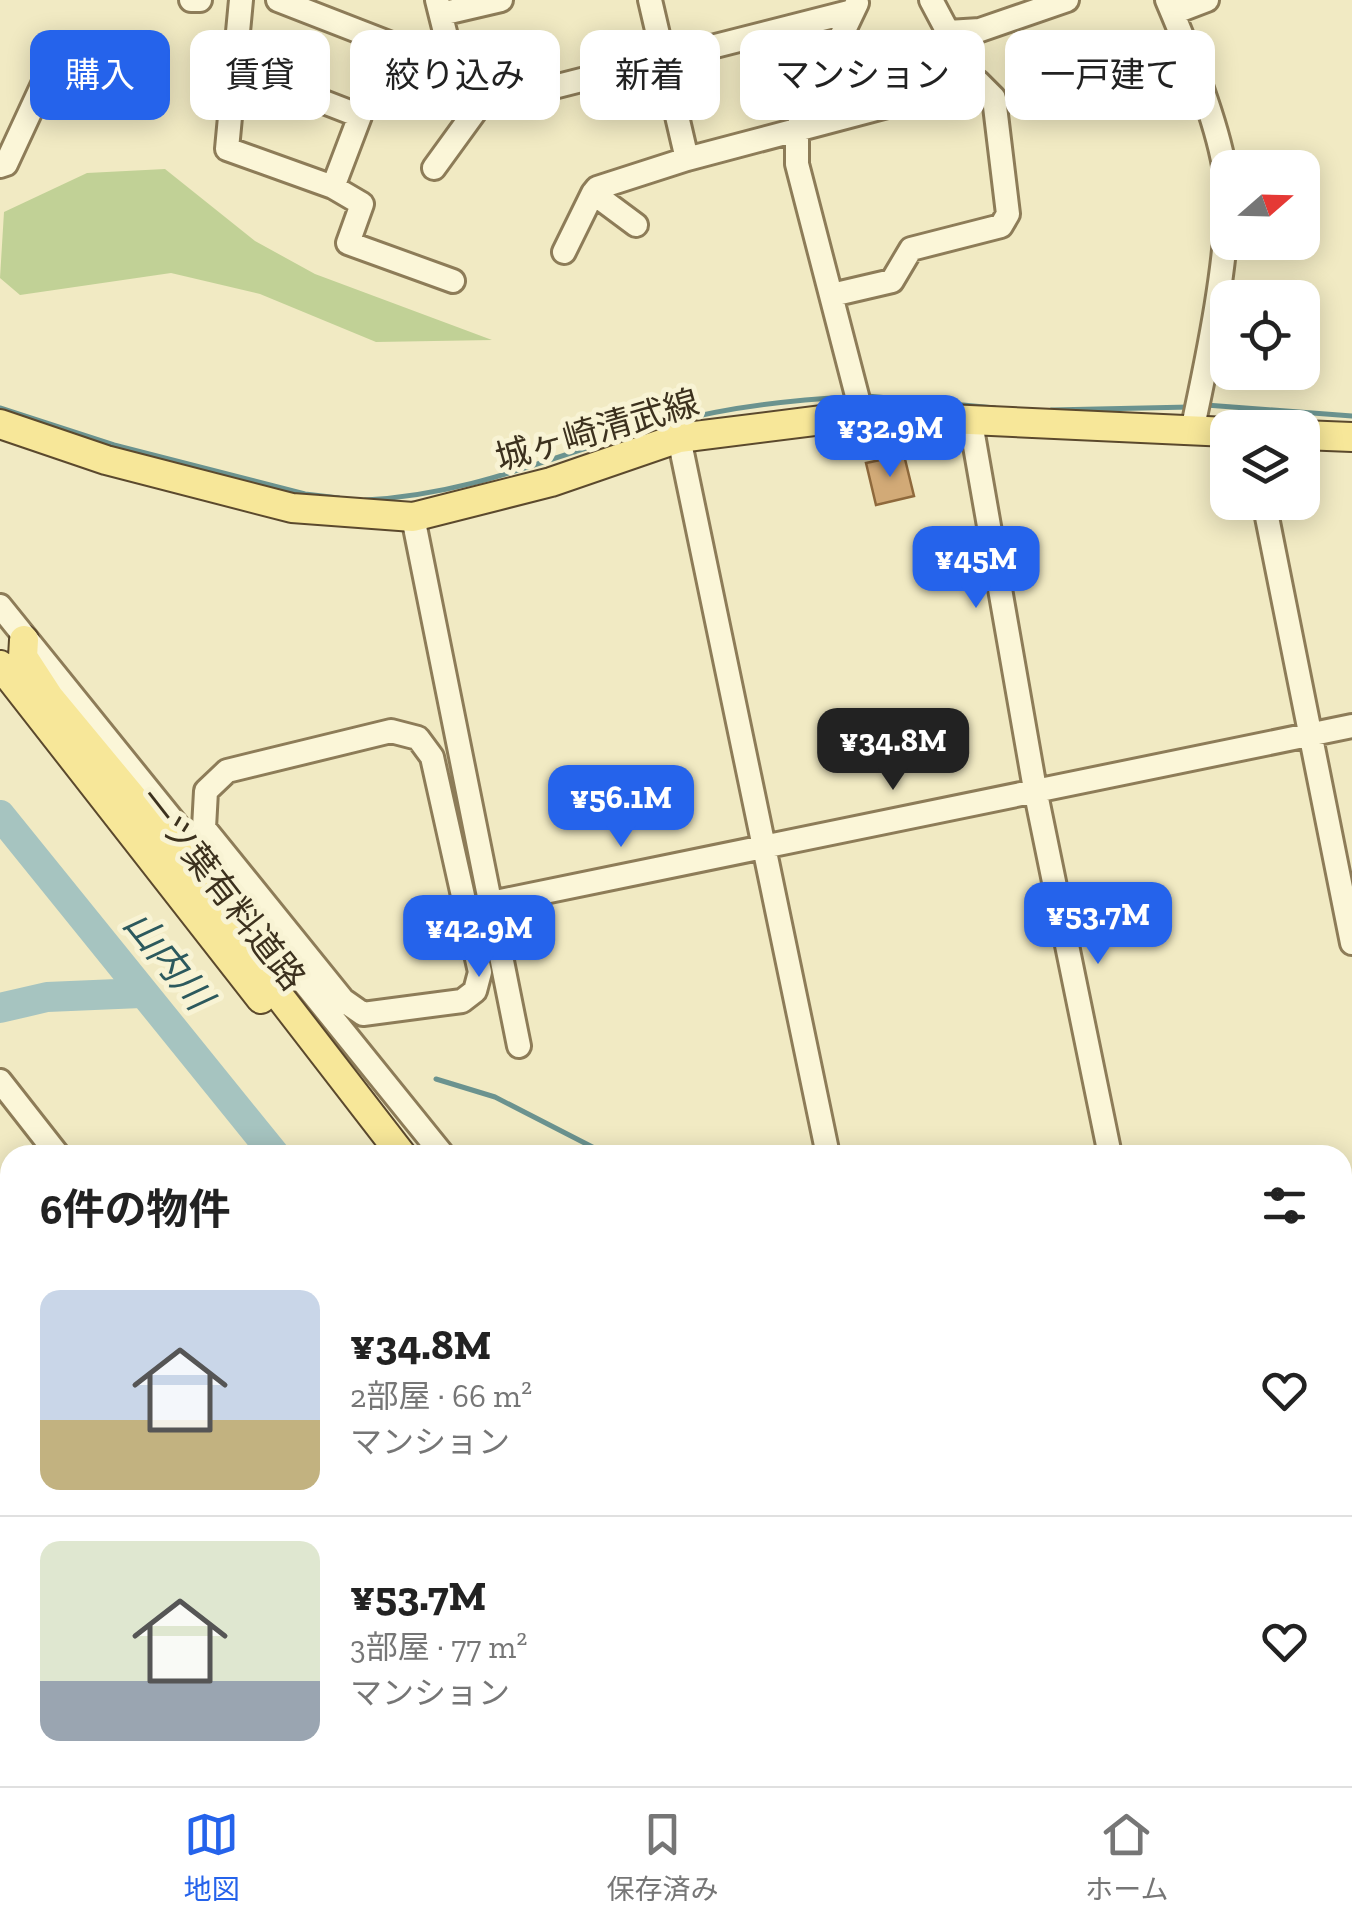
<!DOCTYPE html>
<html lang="ja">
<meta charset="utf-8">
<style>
body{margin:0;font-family:"Zilla Slab","Noto Sans JP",serif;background:#f6f6f6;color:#222;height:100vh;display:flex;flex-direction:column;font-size:38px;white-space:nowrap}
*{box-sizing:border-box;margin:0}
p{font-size:32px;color:#767676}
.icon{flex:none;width:55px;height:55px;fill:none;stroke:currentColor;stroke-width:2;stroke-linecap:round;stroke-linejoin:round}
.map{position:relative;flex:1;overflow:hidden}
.drawer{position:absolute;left:0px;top:1145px;width:1352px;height:642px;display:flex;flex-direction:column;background:#fff;border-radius:30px 30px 0 0;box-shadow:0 5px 25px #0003}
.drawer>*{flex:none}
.banner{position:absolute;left:30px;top:30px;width:1292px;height:90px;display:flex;gap:20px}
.needle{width:65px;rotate:70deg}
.buttons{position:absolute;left:1210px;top:150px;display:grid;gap:20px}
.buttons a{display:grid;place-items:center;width:110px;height:110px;border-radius:20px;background:#fff;box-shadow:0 5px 25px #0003;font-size:50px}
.price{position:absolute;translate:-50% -85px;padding:0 22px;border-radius:20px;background:#2563eb;color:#fff;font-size:32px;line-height:65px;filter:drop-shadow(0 2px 5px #0008)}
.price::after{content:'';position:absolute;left:50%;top:60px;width:30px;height:22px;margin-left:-15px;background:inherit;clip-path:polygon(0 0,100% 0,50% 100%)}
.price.selected{background:#222;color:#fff}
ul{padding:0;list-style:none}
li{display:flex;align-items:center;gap:30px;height:250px;padding:0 40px}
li+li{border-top:2px solid #e0e0e0}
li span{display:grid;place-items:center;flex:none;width:280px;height:200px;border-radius:20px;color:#555}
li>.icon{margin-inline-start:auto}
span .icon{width:120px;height:120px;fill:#fffc;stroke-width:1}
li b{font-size:42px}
h2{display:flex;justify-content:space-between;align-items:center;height:120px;padding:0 40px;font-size:42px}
.pill{padding:0 35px;border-radius:20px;background:#fff;box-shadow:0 5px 25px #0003;font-size:35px;line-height:90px}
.pill.selected{background:#2563eb;color:#fff}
.tabs{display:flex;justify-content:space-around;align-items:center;height:140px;border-top:2px solid #e0e0e0;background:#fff;font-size:28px;color:#767676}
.tabs a{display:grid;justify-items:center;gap:5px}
.tabs .selected{color:#2563eb}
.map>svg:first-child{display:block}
.green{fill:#c1d196}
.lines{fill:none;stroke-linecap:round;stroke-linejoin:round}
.stream{stroke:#6b938f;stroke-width:5}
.river{stroke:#a6c4c0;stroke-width:30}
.building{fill:#d2aa77;stroke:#8f693c;stroke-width:2.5}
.major-tunnel{stroke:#cdc5a2;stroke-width:28;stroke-dasharray:28 14;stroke-linecap:butt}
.minor-casing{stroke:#8d7c58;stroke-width:28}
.major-casing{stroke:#5b492d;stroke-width:32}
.minor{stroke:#fbf6d8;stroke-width:22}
.major{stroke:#f7e799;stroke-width:28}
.labels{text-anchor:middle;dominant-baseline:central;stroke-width:10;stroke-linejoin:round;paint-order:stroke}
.street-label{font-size:35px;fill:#3c311e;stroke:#f8f3d4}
.water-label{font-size:38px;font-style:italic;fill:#2c595d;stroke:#f8f3d4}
</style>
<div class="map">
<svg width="1352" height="1786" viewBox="0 0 1352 1786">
<rect width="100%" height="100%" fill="#f1eac3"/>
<path class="green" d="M165,169L255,241L315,274L492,340L376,342L260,294L171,273L20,295L0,278L4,212L87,173Z"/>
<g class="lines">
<path class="stream" d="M867,396L995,408
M1206,405L1352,416
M0,408L114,445L305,494L339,498
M1051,410L1190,407
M365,500C479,494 562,451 669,423C728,407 789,400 851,397
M436,1079L495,1097L608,1155
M276,1778H289"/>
<path class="river" d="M0,815L275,1155
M0,1008L47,997L141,993
M553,1778L554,1786"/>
</g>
<path class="building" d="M904,455L914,496L876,505L866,463Z"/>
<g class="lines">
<path class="major-tunnel" d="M1032,1778L1043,1786"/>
<g class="minor-casing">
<path id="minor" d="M191,0H200
M241,0L227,149L333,187L362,204L348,243L453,281
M278,0L453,68
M437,0L459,88L479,106L853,11
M650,0L687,159
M931,0L948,32L980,30L1067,0
M1167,0C1187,47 1222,132 1226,181C1232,245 1206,366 1192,431
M857,3L797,129V164L862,415
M1173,13L1207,0
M441,14L501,0
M236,68L360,116L333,187
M0,166L6,164L57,54L111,97
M434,168L479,106
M636,225L593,193L597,188L687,159L978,82L994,98L1008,214L1001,226L911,249L892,281L832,295
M564,252L593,193
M971,423L1035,789L1110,1155
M679,438L828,1155
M1264,502L1352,943
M413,517L519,1046
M0,606L443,1155
M391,731L418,738L432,757L480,972L475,991L462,1001L363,1014L343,1000L204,828L206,791L227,771Z
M491,903L1352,726
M0,1081L58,1155
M0,1502L10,1501
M1342,1566L1352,1557
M0,1597L9,1615L10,1714
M0,1760L10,1758
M21,1778L22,1786
M204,1778L208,1786
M341,1778L353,1786
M989,1778L1004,1786
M1175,1778L1176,1786"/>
</g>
<g class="major-casing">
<path id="major" d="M0,424L106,460L292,508L413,517L551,482L679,438L862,415L1228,432
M1302,435L1352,437
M24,640L23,657L49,697L180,855L280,997L402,1155
M0,665L261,999
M1342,1241L1352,1233
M970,1786L974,1778"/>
</g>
<use href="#minor" class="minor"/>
<use href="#major" class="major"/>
</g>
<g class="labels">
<g class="street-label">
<text transform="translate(597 430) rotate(-16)">城ヶ崎清武線</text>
<text transform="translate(222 889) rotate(52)">一ツ葉有料道路</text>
</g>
<g class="water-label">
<text transform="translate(168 960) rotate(51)">山内川</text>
</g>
</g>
</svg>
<div class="buttons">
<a><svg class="needle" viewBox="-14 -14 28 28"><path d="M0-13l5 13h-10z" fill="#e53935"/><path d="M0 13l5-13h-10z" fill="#767676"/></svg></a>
<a><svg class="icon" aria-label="locate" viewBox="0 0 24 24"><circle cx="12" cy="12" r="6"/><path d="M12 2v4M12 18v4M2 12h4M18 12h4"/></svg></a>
<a><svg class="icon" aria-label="layers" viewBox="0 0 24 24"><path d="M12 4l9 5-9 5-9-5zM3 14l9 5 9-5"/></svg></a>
</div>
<b class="price" style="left:890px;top:480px">¥32.9M</b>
<b class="price" style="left:976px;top:611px">¥45M</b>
<b class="price selected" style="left:893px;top:793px">¥34.8M</b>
<b class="price" style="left:621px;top:850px">¥56.1M</b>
<b class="price" style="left:1098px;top:967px">¥53.7M</b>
<b class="price" style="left:479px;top:980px">¥42.9M</b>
<div class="banner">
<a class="pill selected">購入</a>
<a class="pill">賃貸</a>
<a class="pill">絞り込み</a>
<a class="pill">新着</a>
<a class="pill">マンション</a>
<a class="pill">一戸建て</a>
</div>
<section class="drawer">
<h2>6件の物件<svg class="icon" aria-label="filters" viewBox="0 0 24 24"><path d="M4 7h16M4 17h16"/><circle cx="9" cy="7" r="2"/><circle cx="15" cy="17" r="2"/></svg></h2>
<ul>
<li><span style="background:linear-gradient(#c9d6e8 65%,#c2b280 0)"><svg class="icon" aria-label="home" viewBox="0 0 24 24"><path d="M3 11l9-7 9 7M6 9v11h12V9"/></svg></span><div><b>¥34.8M</b><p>2部屋 · 66 m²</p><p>マンション</p></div><svg class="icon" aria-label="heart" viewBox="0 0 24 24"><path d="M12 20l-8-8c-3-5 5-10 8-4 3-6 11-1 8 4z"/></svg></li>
<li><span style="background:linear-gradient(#dfe7d0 70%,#9aa5b1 0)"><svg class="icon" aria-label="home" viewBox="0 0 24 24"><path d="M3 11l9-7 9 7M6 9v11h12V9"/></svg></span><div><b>¥53.7M</b><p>3部屋 · 77 m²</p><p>マンション</p></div><svg class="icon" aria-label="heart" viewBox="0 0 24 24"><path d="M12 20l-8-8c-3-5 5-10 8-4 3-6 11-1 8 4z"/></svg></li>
</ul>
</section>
</div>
<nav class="tabs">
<a class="selected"><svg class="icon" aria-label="map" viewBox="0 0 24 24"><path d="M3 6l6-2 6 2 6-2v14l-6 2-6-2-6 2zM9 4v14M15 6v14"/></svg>地図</a>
<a><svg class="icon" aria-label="saved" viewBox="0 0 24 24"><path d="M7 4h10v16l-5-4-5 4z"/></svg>保存済み</a>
<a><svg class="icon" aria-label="home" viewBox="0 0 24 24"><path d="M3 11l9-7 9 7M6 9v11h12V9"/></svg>ホーム</a>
</nav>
